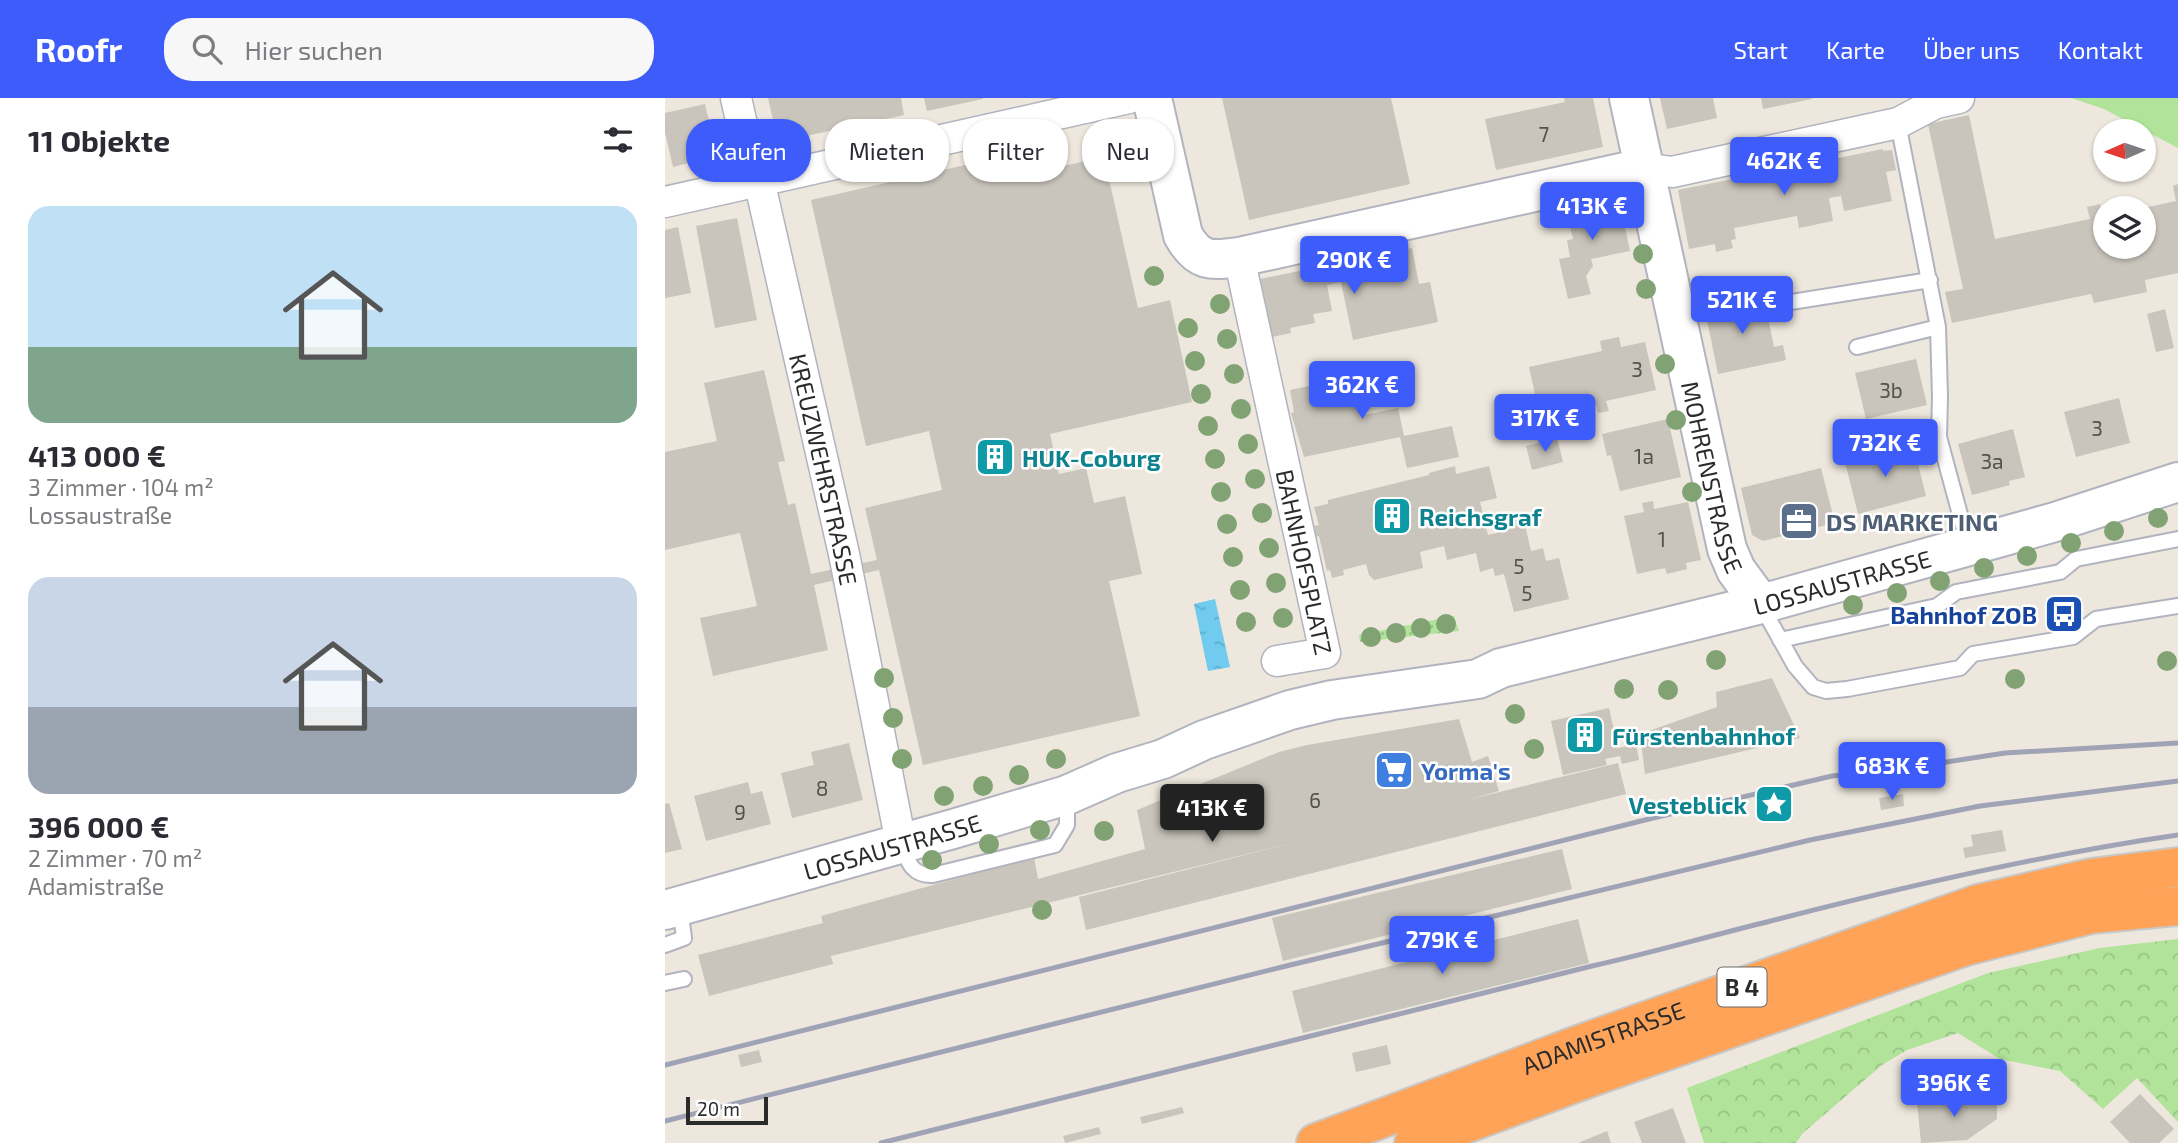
<!DOCTYPE html>
<html lang="de">
<meta charset="utf-8">
<style>
body{margin:0;font-family:"Exo 2",sans-serif;background:#f7f7f7;color:#2b2b33;height:100vh;display:flex;flex-direction:column;font-size:26px;white-space:nowrap}
*{box-sizing:border-box;margin:0}
p{font-size:23px;color:#7c7c81}
.icon{flex:none;width:38px;height:38px;fill:none;stroke:currentColor;stroke-width:2;stroke-linecap:round;stroke-linejoin:round}
.map{position:relative;flex:1;overflow:hidden}
.side{display:flex;flex-direction:column;background:#fff;width:665px}
.side>*{flex:none}
.banner{position:absolute;left:21px;top:21px;width:665px;height:63px;display:flex;gap:14px}
.needle{width:46px;rotate:267deg}
.fabs{position:absolute;left:1428px;top:21px;display:grid;gap:14px}
.fabs a{display:grid;place-items:center;width:63px;height:63px;border-radius:50%;background:#fff;box-shadow:0 2px 5px #0004;font-size:35px}
.scale{position:absolute;left:21px;bottom:18px;width:82px;box-sizing:border-box;padding-left:7px;border:4px solid #2b2b2b;border-top:0;font-size:19px;line-height:24px;white-space:nowrap;color:#2b2b2b;-webkit-text-stroke:5px #fff;paint-order:stroke}
.price{position:absolute;translate:-50% -60px;padding:0 16px;border-radius:7px;background:#3d5cfa;color:#fff;font-size:23px;line-height:46px;filter:drop-shadow(0 2px 4px #0008)}
.price::after{content:'';position:absolute;left:50%;top:42px;width:21px;height:16px;margin-left:-10px;background:inherit;clip-path:polygon(0 0,100% 0,50% 100%)}
.price.current{background:#222;color:#fff}
ul{padding:0;list-style:none}
li{display:grid;align-content:center;gap:14px;height:371px;padding:0 28px}
li span{display:grid;place-items:center;height:217px;border-radius:21px;color:#555}
li>.icon{margin-inline-start:auto}
span .icon{width:126px;height:126px;fill:#fffc;stroke-width:1}
li b{font-size:30px}
h2{display:flex;justify-content:space-between;align-items:center;height:84px;padding:0 28px;font-size:30px}
.chip{padding:0 24px;border-radius:28px;background:#fff;box-shadow:0 2px 5px #0004;font-size:24px;line-height:63px}
.chip.current{background:#3d5cfa;color:#fff}
header{display:flex;align-items:center;gap:42px;box-sizing:border-box;height:98px;padding:0 35px;background:#3d5cfa;color:#fff}
header strong{font-size:33px}
nav{display:flex;gap:38px;margin-inline-start:auto;font-size:24px}
.search{width:490px;height:63px;background:#f7f7f7;display:flex;align-items:center;gap:18px;box-sizing:border-box;padding:0 24px;border-radius:28px;color:#7c7c81;font-size:26px}
main{display:flex;flex:1;min-height:0}
.map>svg:first-child{display:block}
.grass{fill:url(#grass-dots)}
.forest{fill:url(#forest-crowns)}
.park{fill:#b1e49a}
.water{fill:url(#water-ripples)}
.building{fill:#c9c5bc}
.lines{fill:none;stroke-linecap:round;stroke-linejoin:round}
.lane-casing{stroke:#b1b4bf;stroke-width:18}
.street-casing{stroke:#b1b4bf;stroke-width:33}
.secondary-casing{stroke:#b1b4bf;stroke-width:42}
.highway-casing{stroke:#c8c8c8;stroke-width:42}
.lane{stroke:#fff;stroke-width:14}
.street{stroke:#fff;stroke-width:30}
.secondary{stroke:#fff;stroke-width:38}
.highway{stroke:#fea357;stroke-width:38}
.rail{stroke:#a0a3b6;stroke-width:5}
.tree{fill:#81a272}
.labels{text-anchor:middle;dominant-baseline:central;stroke-width:5;stroke-linejoin:round;paint-order:stroke}
.number-label{font-size:21px;fill:#52524f}
.shield{fill:#fff;stroke:#6b6b6b;stroke-width:2}
.shield-label{font-size:23px;font-weight:bold;fill:#2b2b2b}
.culture-label{font-size:24px;font-weight:bold;fill:#0d838f;stroke:#fff;text-anchor:start}
.street-label{font-size:24px;fill:#2b2b2b;stroke:#fff}
.service-label{font-size:24px;font-weight:bold;fill:#4e5e75;stroke:#fff;text-anchor:start}
.transit-label{font-size:24px;font-weight:bold;fill:#164399;stroke:#fff;text-anchor:end}
.shop-label{font-size:24px;font-weight:bold;fill:#366cbe;stroke:#fff;text-anchor:start}
</style>
<header>
<strong>Roofr</strong>
<div class="search"><svg class="icon" aria-label="search" viewBox="0 0 24 24"><circle cx="10" cy="10" r="6"/><path d="M15 15l6 6"/></svg>Hier suchen</div>
<nav><a>Start</a><a>Karte</a><a>Über uns</a><a>Kontakt</a></nav>
</header>
<main>
<section class="side">
<h2>11 Objekte<svg class="icon" aria-label="filters" viewBox="0 0 24 24"><path d="M4 7h16M4 17h16"/><circle cx="9" cy="7" r="2"/><circle cx="15" cy="17" r="2"/></svg></h2>
<ul>
<li><span style="background:linear-gradient(#bfe0f5 65%,#7fa58c 0)"><svg class="icon" aria-label="home" viewBox="0 0 24 24"><path d="M3 11l9-7 9 7M6 9v11h12V9"/></svg></span><div><b>413 000 €</b><p>3 Zimmer · 104 m²</p><p>Lossaustraße</p></div></li>
<li><span style="background:linear-gradient(#c9d6e8 60%,#9aa5b1 0)"><svg class="icon" aria-label="home" viewBox="0 0 24 24"><path d="M3 11l9-7 9 7M6 9v11h12V9"/></svg></span><div><b>396 000 €</b><p>2 Zimmer · 70 m²</p><p>Adamistraße</p></div></li>
</ul>
</section>
<div class="map">
<svg width="1513" height="1045" viewBox="0 0 1513 1045">
<defs>
<pattern id="grass-dots" width="8" height="8" patternUnits="userSpaceOnUse" patternTransform="scale(1.75)"><rect width="8" height="8" fill="#b1e49a"/><path d="M2 2h.1M6 6h.1" fill="none" stroke="#98c485" stroke-width="1.8" stroke-linecap="round"/></pattern>
<pattern id="forest-crowns" width="20" height="18" patternUnits="userSpaceOnUse" patternTransform="scale(1.75)"><rect width="20" height="18" fill="#b1e49a"/><path d="M2 6a3 3 0 1 1 6 0M12 15a3 3 0 1 1 6 0" fill="none" stroke="#98c485"/></pattern>
<pattern id="water-ripples" width="26" height="14" patternUnits="userSpaceOnUse" patternTransform="scale(1.75)"><rect width="26" height="14" fill="#70cbef"/><path d="M2 4q2-2 4 0t4 0M15 11q2-2 4 0t4 0" fill="none" stroke="#61aecd"/></pattern>
</defs>
<rect width="100%" height="100%" fill="#ede7dd"/>
<path class="grass" d="M789,518L794,533L695,544L694,537Z"/>
<path class="forest" d="M1513,841V1024L1472,980L1438,1011L1395,973L1335,961L1293,935L1242,952L1217,967L1138,1035L1131,1045H1039L1022,990L1323,875L1435,850Z"/>
<path class="park" d="M1406,0H1513V50L1439,11Z"/>
<path class="water" d="M550,501L565,569L543,573L529,506Z"/>
<path class="building" d="M103,0H236L239,17L113,44Z
M259,0H318V1L262,13Z
M557,0H726L745,86L584,122Z
M899,0H928L938,49L831,72L820,21L900,4Z
M995,0H1048L1052,20L1002,31Z
M1096,0H1147V1L1098,11Z
M40,6L52,58L8,69L0,34V15Z
M1304,17L1330,141L1425,121L1422,109L1435,106L1437,119L1440,118V149H1479V110L1511,103L1508,88L1513,86V175L1480,182L1482,194L1429,205L1426,196L1287,225L1280,194L1298,191L1263,26Z
M375,50L380,72L439,59L473,210L505,202L527,304L385,336L394,376L421,370L429,405L460,398L477,476L444,483L475,618L258,667L214,472L149,487L163,552L48,578L35,520L92,508L75,435L0,452V354L52,343L39,285L99,272L120,363L113,364L123,407L130,405L146,476L212,462L200,410L277,392L264,333L201,348L146,102Z
M1218,51V53L1227,52L1231,72L1221,74L1227,103L1179,113L1176,98L1164,100L1168,123L1134,130L1132,118L1069,130L1071,141L1066,142L1068,150L1051,154L1050,146L1024,151L1013,92Z
M954,100L965,153L926,161L928,168L921,178L926,196L903,201L894,161L905,159L902,142L908,141L901,111Z
M72,120L92,222L50,230L31,128Z
M13,129L26,195L0,200V132Z
M747,150L754,186L765,184L773,224L688,242L676,184L662,187L667,213L648,216L650,225L625,230L626,235L607,239L595,181Z
M1071,196L1077,200V205L1099,200L1109,249L1118,247L1121,262L1053,276L1040,212L1062,207L1064,198Z
M1500,211L1509,250L1491,254L1482,216Z
M954,239L956,249L980,244L991,292L941,303L944,313L933,315L931,307L925,309V307L875,318L864,269L937,253L935,243Z
M1251,261L1262,307L1201,321L1190,275Z
M730,276L735,299L697,307L699,317L733,310L739,338L787,328L794,359L742,370L735,339L639,359L626,315L629,314L625,292L691,278L693,288L707,286L706,282Z
M1454,300L1465,345L1411,359L1399,314Z
M1003,321L1016,379L955,393L946,357L942,358L937,336Z
M1348,331L1360,379L1344,383L1345,387L1307,397L1293,346Z
M892,340L898,364L867,372L861,348Z
M1248,346L1261,398L1193,416L1180,364Z
M790,368L791,376L824,368L832,400L815,404L823,437L832,435L828,421L857,414L866,453L878,450L881,463L894,460L904,501L849,514L839,476L830,478L828,470L815,474L811,455L782,462L779,448L755,454L758,470L709,482L704,477L701,466L678,472L679,477L667,480L665,472L662,473L654,438L651,439L649,428L654,427L649,409L663,406V402L764,377V375Z
M1156,370L1170,425L1098,443L1087,437L1076,390Z
M988,403L989,411L1023,404L1036,462L1021,465L1022,471L1002,476L1000,470L972,476L959,418L979,414L977,405Z
M1107,580L1135,640L980,676L975,636L1052,609L1051,594Z
M944,610L953,650L971,646L974,662L957,666L955,658L940,661L942,667L898,677L886,623Z
M794,621L807,664L823,658L834,693L806,701L953,665L961,696L421,832L414,799L639,742L166,858L168,866L44,898L33,857L158,825L156,818L369,759L373,781L480,751L472,712L614,654L642,647Z
M184,645L198,702L127,720L116,675L149,667L146,654Z
M83,684L86,696L97,693L106,726L41,743L29,698Z
M1238,696L1239,708L1216,712L1214,700Z
M4,705L17,751L0,755V706Z
M1337,732L1341,753L1300,760L1298,750L1308,748L1306,737Z
M897,751L907,791L618,863L607,820Z
M913,821L924,865L638,935L627,893Z
M722,947L726,966L691,974L687,955Z
M94,952L97,964L76,969L73,957Z
M1475,996L1509,1031L1494,1045H1465L1445,1024Z
M1297,999L1332,1004V1021L1302,1042L1256,1045L1252,1004Z
M517,1009L519,1015L477,1026L475,1019Z
M1008,1010L1021,1045H977L969,1024Z
M434,1029L436,1036L400,1045L398,1038Z
M942,1033L946,1045H913Z"/>
<g class="lines">
<g class="lane-casing">
<path id="lane" d="M1233,25L1273,229L1275,298L1274,339L1303,446
M1113,206L1265,182
M1192,249L1273,229
M1096,507L1130,568L1148,589L1161,593L1182,591L1295,570L1308,556L1408,539L1431,521L1513,508
M1115,542L1272,508L1291,494L1395,474L1411,461L1513,441
M236,746C243,764 247,778 268,777L390,747L402,727V701
M0,847L19,840L15,809
M0,885L19,881"/>
</g>
<g class="street-casing">
<g id="street">
<path id="s1" d="M71,0L84,57L94,82L179,456L236,745"/>
<path d="M978,70L1007,74L1233,25L1271,5L1294,0"/>
<path d="M0,104L464,0"/>
<path id="s2" d="M574,159L660,555L612,563"/>
</g>
</g>
<g class="secondary-casing">
<g id="secondary">
<path d="M487,0L518,137C533,164 545,163 574,159L978,70"/>
<path id="s3" d="M964,0L1062,451L1071,472L1096,506"/>
<path id="s4" d="M0,812L288,731L402,697L452,675L498,661L539,642L625,612L667,602L813,581L836,570L1096,506L1390,424L1513,384"/>
</g>
</g>
<g class="highway-casing">
<g id="highway">
<path id="s5" d="M651,1045L916,946L1313,806L1426,780L1513,769"/>
<path d="M749,1045L926,979L1301,848L1426,816L1513,808"/>
</g>
</g>
<use href="#lane" class="lane"/>
<use href="#street" class="street"/>
<use href="#secondary" class="secondary"/>
<use href="#highway" class="highway"/>
<path class="rail" d="M0,967L988,720L1167,678L1223,673L1340,655L1513,645
M0,1023L617,869L1145,742L1315,708L1513,683
M216,1045L927,868C986,855 1044,838 1102,824C1237,789 1375,757 1513,737"/>
</g>
<g class="tree">
<circle cx="978" cy="156" r="10"/>
<circle cx="489" cy="178" r="10"/>
<circle cx="981" cy="191" r="10"/>
<circle cx="555" cy="206" r="10"/>
<circle cx="523" cy="230" r="10"/>
<circle cx="562" cy="241" r="10"/>
<circle cx="530" cy="263" r="10"/>
<circle cx="1000" cy="266" r="10"/>
<circle cx="569" cy="276" r="10"/>
<circle cx="536" cy="296" r="10"/>
<circle cx="576" cy="311" r="10"/>
<circle cx="1011" cy="322" r="10"/>
<circle cx="543" cy="328" r="10"/>
<circle cx="583" cy="346" r="10"/>
<circle cx="550" cy="361" r="10"/>
<circle cx="590" cy="381" r="10"/>
<circle cx="556" cy="394" r="10"/>
<circle cx="1027" cy="394" r="10"/>
<circle cx="597" cy="415" r="10"/>
<circle cx="1493" cy="420" r="10"/>
<circle cx="562" cy="426" r="10"/>
<circle cx="1449" cy="433" r="10"/>
<circle cx="1406" cy="445" r="10"/>
<circle cx="604" cy="450" r="10"/>
<circle cx="1362" cy="458" r="10"/>
<circle cx="568" cy="459" r="10"/>
<circle cx="1319" cy="470" r="10"/>
<circle cx="1275" cy="483" r="10"/>
<circle cx="611" cy="485" r="10"/>
<circle cx="575" cy="492" r="10"/>
<circle cx="1232" cy="495" r="10"/>
<circle cx="1188" cy="507" r="10"/>
<circle cx="618" cy="520" r="10"/>
<circle cx="581" cy="524" r="10"/>
<circle cx="781" cy="526" r="10"/>
<circle cx="756" cy="530" r="10"/>
<circle cx="731" cy="535" r="10"/>
<circle cx="706" cy="539" r="10"/>
<circle cx="1051" cy="562" r="10"/>
<circle cx="1502" cy="563" r="10"/>
<circle cx="219" cy="580" r="10"/>
<circle cx="1350" cy="581" r="10"/>
<circle cx="959" cy="591" r="10"/>
<circle cx="1003" cy="592" r="10"/>
<circle cx="850" cy="616" r="10"/>
<circle cx="228" cy="620" r="10"/>
<circle cx="869" cy="651" r="10"/>
<circle cx="237" cy="661" r="10"/>
<circle cx="391" cy="661" r="10"/>
<circle cx="354" cy="677" r="10"/>
<circle cx="318" cy="688" r="10"/>
<circle cx="279" cy="698" r="10"/>
<circle cx="375" cy="732" r="10"/>
<circle cx="439" cy="733" r="10"/>
<circle cx="324" cy="746" r="10"/>
<circle cx="267" cy="762" r="10"/>
<circle cx="377" cy="812" r="10"/>
</g>
<defs>
<g id="building-square" transform="scale(2.0125)"><rect x="-9" y="-9" width="18" height="18" rx="4" fill="#0f9aa8" stroke="#fff"/><path d="M-4-6H4V6H1V3H-1V6H-4ZM-2.5-4.3h1.7v1.8h-1.7ZM.8-4.3h1.7v1.8H.8ZM-2.5-1h1.7V.8h-1.7ZM.8-1h1.7V.8H.8Z" fill="#fff"/></g>
<g id="office-square" transform="scale(2.0125)"><rect x="-9" y="-9" width="18" height="18" rx="4" fill="#5c6f8a" stroke="#fff"/><path d="M-6-3h4V-5.5h4V-3h4V5H-6ZM-1-4.5V-3h2v-1.5ZM-6 0V1H6V0Z" fill="#fff"/></g>
<g id="bus-square" transform="scale(2.0125)"><rect x="-9" y="-9" width="18" height="18" rx="4" fill="#1a4fb4" stroke="#fff"/><path d="M-5-6H5V4H4V6H2V4H-2V6H-4V4H-5ZM-3.5-4V0h7V-4ZM-3.5 1.2v1.5H-2V1.2ZM2 1.2v1.5H3.5V1.2Z" fill="#fff"/></g>
<g id="supermarket-square" transform="scale(2.0125)"><rect x="-9" y="-9" width="18" height="18" rx="4" fill="#3f7fe0" stroke="#fff"/><path d="M-6-5.5h2.5l.6 2H6L4.5 2H-2.5L-4.4-4H-6ZM-1.5 3.2a1.3 1.3 0 1 0 .1 0ZM3 3.2a1.3 1.3 0 1 0 .1 0Z" fill="#fff"/></g>
<g id="sight-square" transform="scale(2.0125)"><rect x="-9" y="-9" width="18" height="18" rx="4" fill="#0f9aa8" stroke="#fff"/><path d="M0-6L1.8-2.2L6-1.7L2.9 1.2L3.7 5.4L0 3.3L-3.7 5.4L-2.9 1.2L-6-1.7L-1.8-2.2Z" fill="#fff"/></g>
</defs>
<g fill-rule="evenodd">
<use href="#building-square" x="330" y="359"/>
<use href="#building-square" x="727" y="418"/>
<use href="#office-square" x="1134" y="423"/>
<use href="#bus-square" x="1399" y="516"/>
<use href="#building-square" x="920" y="637"/>
<use href="#supermarket-square" x="729" y="672"/>
<use href="#sight-square" x="1109" y="706"/>
</g>
<g class="labels">
<g class="number-label">
<text x="879" y="35">7</text>
<text x="972" y="270">3</text>
<text x="1226" y="291">3b</text>
<text x="1432" y="329">3</text>
<text x="979" y="357">1a</text>
<text x="1327" y="362">3a</text>
<text x="997" y="440">1</text>
<text x="854" y="467">5</text>
<text x="862" y="494">5</text>
<text x="157" y="689">8</text>
<text x="650" y="701">6</text>
<text x="75" y="713">9</text>
</g>
<rect class="shield" x="1052.5" y="869.5" width="49" height="39" rx="5"/>
<g class="shield-label">
<text x="1077" y="889">B 4</text>
</g>
<g class="culture-label">
<text x="357" y="359">HUK-Coburg</text>
<text x="754" y="418">Reichsgraf</text>
<text x="947" y="637">Fürstenbahnhof</text>
<text x="1082" y="706" text-anchor="end">Vesteblick</text>
</g>
<g class="street-label">
<text stroke="none"><textPath href="#s1" startOffset="382">KREUZWEHRSTRASSE</textPath></text>
<text stroke="none"><textPath href="#s3" startOffset="388">MOHRENSTRASSE</textPath></text>
<text stroke="none"><textPath href="#s2" startOffset="312">BAHNHOFSPLATZ</textPath></text>
<text stroke="none"><textPath href="#s4" startOffset="1225">LOSSAUSTRASSE</textPath></text>
<text stroke="none"><textPath href="#s4" startOffset="236">LOSSAUSTRASSE</textPath></text>
<text stroke="none"><textPath href="#s5" startOffset="306">ADAMISTRASSE</textPath></text>
</g>
<g class="service-label">
<text x="1161" y="423">DS MARKETING</text>
</g>
<g class="transit-label">
<text x="1372" y="516">Bahnhof ZOB</text>
</g>
<g class="shop-label">
<text x="756" y="672">Yorma's</text>
</g>
</g>
</svg>
<div class="fabs">
<a><svg class="needle" viewBox="-14 -14 28 28"><path d="M0-13l5 13h-10z" fill="#e53935"/><path d="M0 13l5-13h-10z" fill="#7c7c81"/></svg></a>
<a><svg class="icon" aria-label="layers" viewBox="0 0 24 24"><path d="M12 4l9 5-9 5-9-5zM3 14l9 5 9-5"/></svg></a>
</div>
<div class="scale">20 m</div>
<b class="price" style="left:1119px;top:99px">462K €</b>
<b class="price" style="left:927px;top:144px">413K €</b>
<b class="price" style="left:689px;top:198px">290K €</b>
<b class="price" style="left:1077px;top:238px">521K €</b>
<b class="price" style="left:697px;top:323px">362K €</b>
<b class="price" style="left:880px;top:356px">317K €</b>
<b class="price" style="left:1220px;top:381px">732K €</b>
<b class="price" style="left:1227px;top:704px">683K €</b>
<b class="price current" style="left:547px;top:746px">413K €</b>
<b class="price" style="left:777px;top:878px">279K €</b>
<b class="price" style="left:1289px;top:1021px">396K €</b>
<div class="banner">
<a class="chip current">Kaufen</a>
<a class="chip">Mieten</a>
<a class="chip">Filter</a>
<a class="chip">Neu</a>
</div>
</div>
</main>
